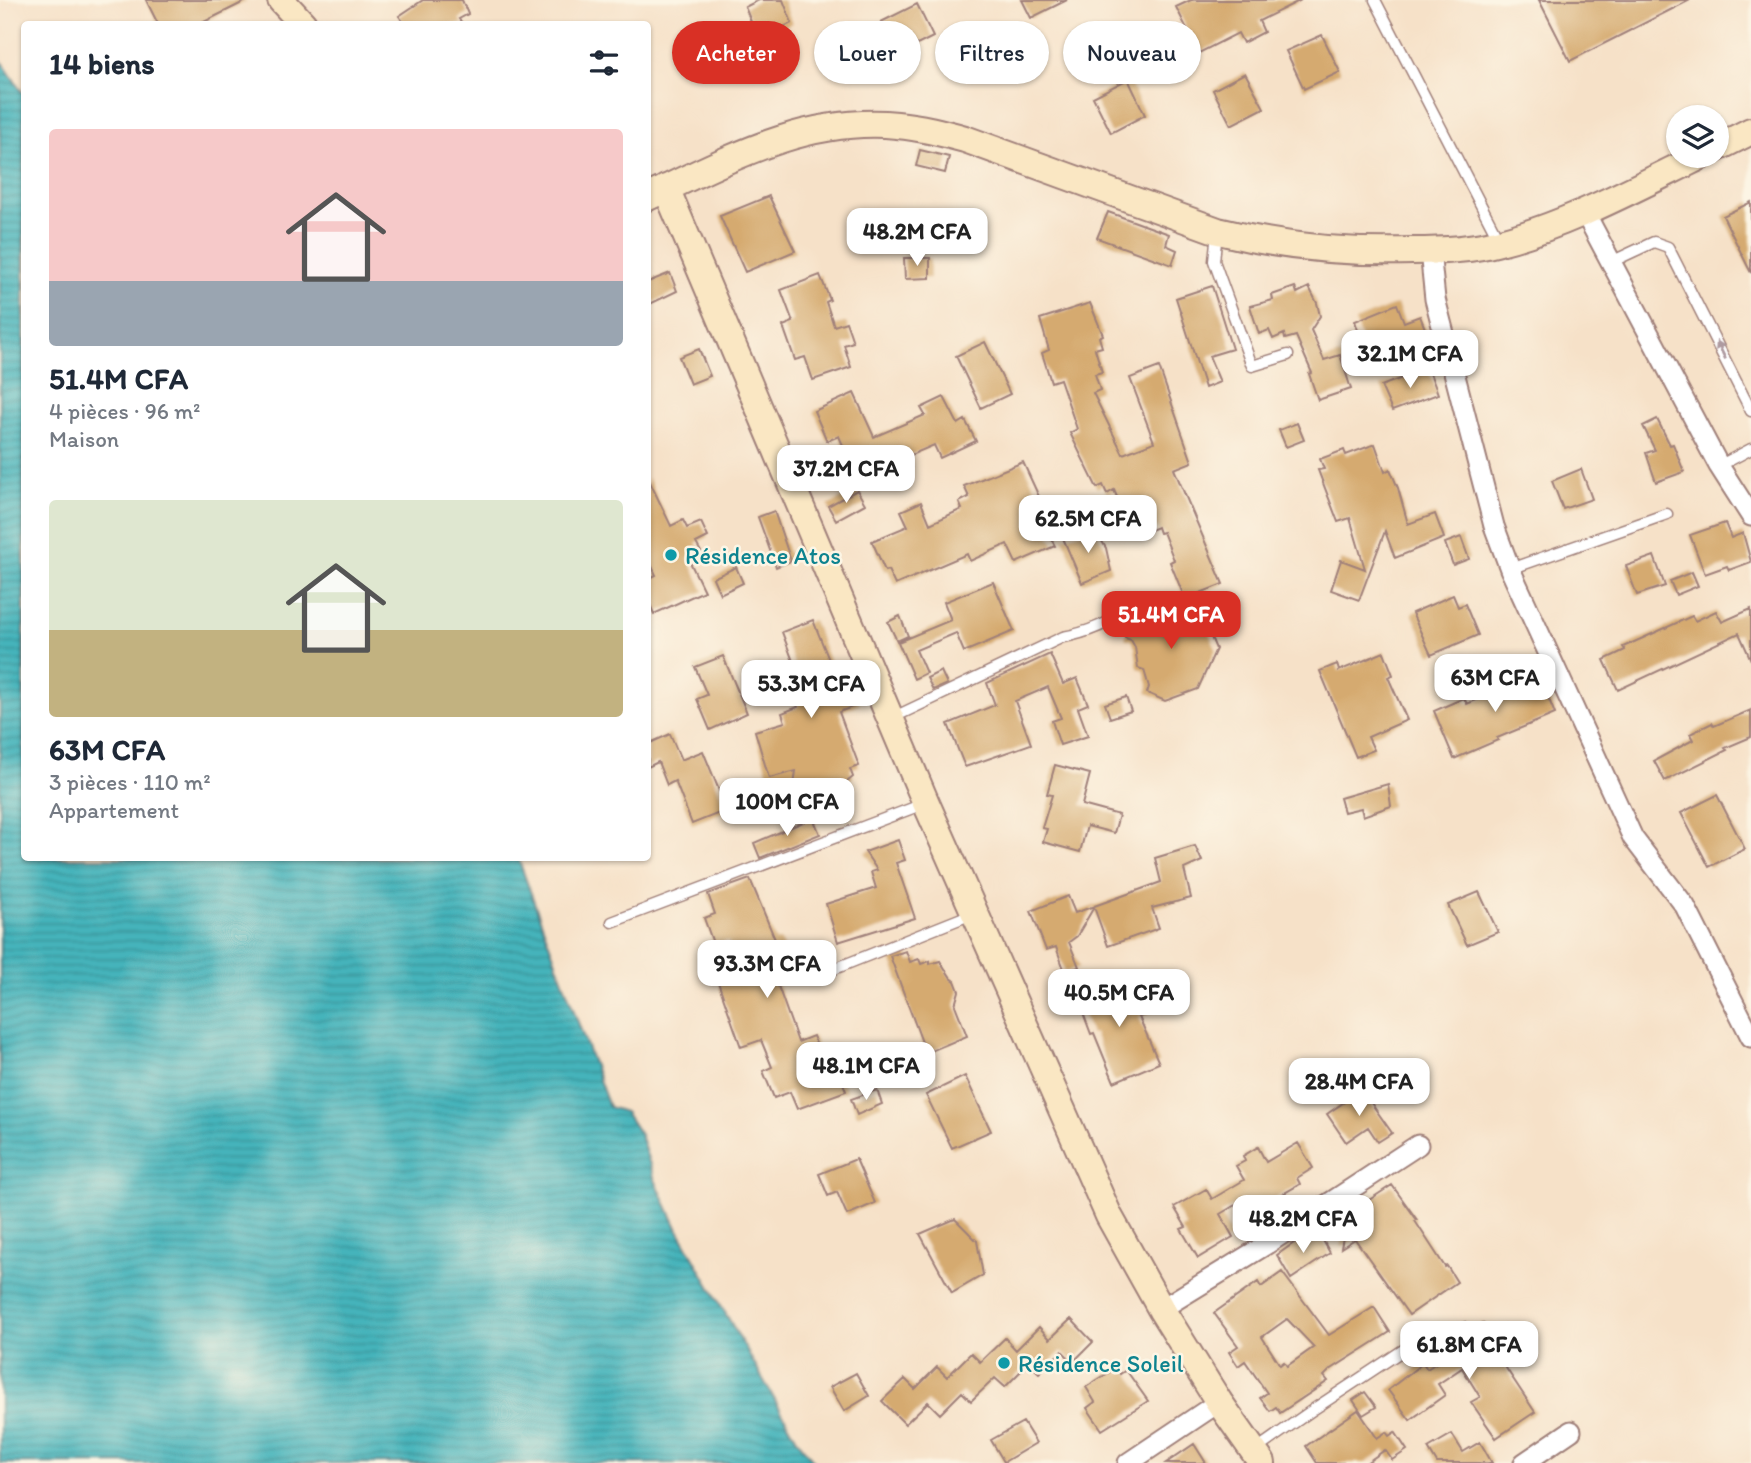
<!DOCTYPE html>
<html lang="fr">
<meta charset="utf-8">
<style>
body{margin:0;font-family:Itim,sans-serif;background:#f6f6f7;color:#1f2937;height:100vh;display:flex;flex-direction:column;font-size:26px;white-space:nowrap}
*{box-sizing:border-box;margin:0}
p{font-size:23px;color:#747a83}
.icon{flex:none;width:38px;height:38px;fill:none;stroke:currentColor;stroke-width:2;stroke-linecap:round;stroke-linejoin:round}
.map{position:relative;flex:1;overflow:hidden}
.sheet{position:absolute;left:21px;top:21px;width:630px;height:840px;display:flex;flex-direction:column;background:#fff;border-radius:7px;box-shadow:0 2px 5px #0004}
.sheet>*{flex:none}
.top-card{position:absolute;left:672px;top:21px;width:665px;height:63px;display:flex;gap:14px}
.tools{position:absolute;left:1666px;top:105px;display:grid;gap:14px}
.tools a{display:grid;place-items:center;width:63px;height:63px;border-radius:50%;background:#fff;box-shadow:0 2px 5px #0004;font-size:35px}
.price{position:absolute;translate:-50% -60px;padding:0 16px;border-radius:14px;background:#fff;color:#222;font-size:23px;line-height:46px;filter:drop-shadow(0 2px 4px #0008)}
.price::after{content:'';position:absolute;left:50%;top:42px;width:21px;height:16px;margin-left:-10px;background:inherit;clip-path:polygon(0 0,100% 0,50% 100%)}
.price.active{background:#d93025;color:#fff}
ul{padding:0;list-style:none}
li{display:grid;align-content:center;gap:14px;height:371px;padding:0 28px}
li span{display:grid;place-items:center;height:217px;border-radius:7px;color:#555}
li>.icon{margin-inline-start:auto}
span .icon{width:126px;height:126px;fill:#fffc;stroke-width:1}
li b{font-size:30px}
h2{display:flex;justify-content:space-between;align-items:center;height:84px;padding:0 28px;font-size:30px}
.chip{padding:0 24px;border-radius:32px;background:#fff;box-shadow:0 2px 5px #0004;font-size:24px;line-height:63px}
.chip.active{background:#d93025;color:#fff}
.map>svg:first-child{display:block}
.water{fill:url(#water-rules);stroke:#476a73;stroke-width:2}
.building{fill:#d5aa6f;fill-rule:evenodd}
.lines{fill:none;stroke-linecap:round;stroke-linejoin:round}
.service-casing{stroke:#a0807a;stroke-width:13}
.minor-casing{stroke:#a0807a;stroke-width:23}
.secondary-casing{stroke:#a0807a;stroke-width:30}
.service{stroke:#fff;stroke-width:10}
.minor{stroke:#fff;stroke-width:19}
.secondary{stroke:#fae7c3;stroke-width:26}
.oneway{fill:#ae9aa0}
.culture-dot{fill:#0f9aa8;stroke:#fcf5e5;stroke-width:2.5}
.labels{text-anchor:middle;dominant-baseline:central;stroke-width:5;stroke-linejoin:round;paint-order:stroke}
.culture-label{font-size:24px;fill:#0d838f;stroke:#fcf5e5;text-anchor:start}
</style>
<div class="map">
<svg width="1751" height="1463" viewBox="0 0 1751 1463">
<defs>
<pattern id="water-rules" width="6" height="5" patternUnits="userSpaceOnUse" patternTransform="scale(1.75)"><rect width="6" height="5" fill="#44b4bb"/><path d="M0 2.5h6" fill="none" stroke="#3b9298"/></pattern>
</defs>
<rect width="100%" height="100%" fill="#fcf5e5"/>
<filter id="ink" filterUnits="userSpaceOnUse"><feTurbulence type="fractalNoise" baseFrequency=".0143" numOctaves="2"/><feDisplacementMap in="SourceGraphic" scale="14" xChannelSelector="R" yChannelSelector="G"/><feConvolveMatrix kernelMatrix="1 2 1 2 8 2 1 2 1" color-interpolation-filters="sRGB"/></filter>
<filter id="wash" filterUnits="userSpaceOnUse"><feTurbulence type="fractalNoise" baseFrequency=".00686" numOctaves="4" result="noise"/><feDisplacementMap in="SourceGraphic" scale="28" xChannelSelector="R" yChannelSelector="G"/><feGaussianBlur stdDeviation="1.57" result="paint"/><feColorMatrix in="noise" values="0 0 0 0 0 0 0 0 0 0 0 0 0 0 0 0 0 1.4 0 .05"/><feComposite in="paint" operator="in"/></filter>
<g filter="url(#wash)">
<rect width="100%" height="100%" fill="#f6e1c8"/>
<path class="water" d="M0,59L24,95V858H518L609,1107L625,1112L640,1135L655,1180L678,1230L797,1439L815,1463H0Z"/>
<g id="blocks">
<path class="building" d="M146,0H248L200,24H158Z
M423,0H462L468,14L459,19L463,24H405L399,16Z
M759,0H783L792,23L758,39L745,7Z
M1022,0H1067L1031,18Z
M1191,0H1301L1259,21L1264,32L1243,43L1238,33L1199,53L1176,7Z
M1539,0H1690L1570,61Z
M917,4L933,37L897,55L881,22Z
M1322,35L1340,72L1304,89L1286,51Z
M1245,73L1264,108L1231,125L1213,90Z
M1128,79L1145,115L1111,133L1093,97Z
M920,150L949,157L945,173L916,166Z
M769,196L795,251L745,272L720,216Z
M1751,202V273L1723,216Z
M1108,212L1169,234L1166,245L1177,250L1172,265L1097,238Z
M904,258H930V278L905,279Z
M670,273L677,291L648,305V282Z
M820,275L830,300L826,302L834,326L846,322L850,333L853,342L844,345L851,367L813,380L805,357L795,360L783,326L793,322L781,290Z
M1212,286L1232,349L1209,356L1220,382L1205,388L1176,298Z
M1295,287L1297,293L1309,287L1317,303L1320,316L1311,330L1324,360L1340,355L1351,389L1318,400L1309,374L1312,373L1296,336L1285,339L1284,334L1273,339L1269,330L1259,334L1250,306L1273,300L1272,295Z
M1090,303L1103,335L1099,337L1102,347L1095,349L1102,372L1095,374L1100,390L1093,393L1123,454L1154,442L1130,378L1159,367L1192,462L1174,469L1223,584L1185,599L1170,562L1174,560L1163,532L1159,533L1157,527L1134,537L1114,490L1107,494L1103,485L1097,488L1070,433L1077,429L1060,379L1051,382L1042,353L1049,350L1040,319Z
M1397,304L1404,322L1420,316L1429,339L1392,354L1388,346L1366,355L1355,321Z
M985,342L1010,394L981,408L956,356Z
M699,349L710,376L690,384L679,357Z
M1428,368L1438,394L1392,411L1381,386Z
M854,393L874,437L925,415L921,408L944,397L958,424L965,420L976,441L940,458L934,445L906,457L911,467L869,486L855,454L848,457L839,436L827,441L814,411Z
M1657,419L1670,445L1673,444L1684,472L1656,482L1646,453L1655,450L1643,426Z
M1297,423L1304,440L1286,447L1279,430Z
M1375,444L1385,472L1390,469L1398,488L1408,524L1435,514L1444,538L1395,558L1385,531L1359,600L1331,590L1341,560L1365,569L1350,518L1338,522L1318,470L1324,469L1320,459L1344,450L1346,455Z
M1023,462L1041,501L1028,507L1040,532L1046,529L1055,546L1016,563L1007,544L970,561L967,554L895,585L888,570L885,571L872,541L908,526L901,511L921,502L930,524L962,509L959,502L969,497L964,486Z
M1581,469L1592,499L1563,509L1552,481Z
M648,478L671,526L683,520L687,528L701,522L708,537L696,543L701,552L688,558L704,591L654,614L648,600V579L656,575L648,558Z
M857,490L865,504L836,520L828,506Z
M774,511L791,561L776,567L758,517Z
M1725,523L1731,538L1743,533L1751,562L1729,570L1727,566L1705,574L1690,535Z
M1094,528L1106,548L1111,571L1082,583L1063,538Z
M1461,537L1469,559L1453,565L1445,543Z
M1654,556L1665,586L1637,595L1626,566Z
M736,567L743,583L720,594L713,578Z
M1692,572L1698,586L1676,595L1670,581Z
M993,582L1014,631L964,652L956,633L916,650L926,673L914,679L898,642L951,620L944,602Z
M1453,595L1458,607L1465,604L1478,635L1431,655L1412,613Z
M1166,605L1205,623L1216,649L1198,689L1165,701L1147,693L1149,687L1144,670L1138,668L1135,647L1131,640L1125,638L1133,618Z
M1751,609V660L1739,633L1618,690L1604,660L1625,650L1623,647L1692,616L1695,621L1716,611L1722,622Z
M900,616L908,636L897,641L888,622Z
M813,620L841,690L853,686L860,704L839,712L859,766L850,769L853,777L836,791L813,789L812,794L793,793L796,771L769,778L755,731L785,722L782,713L798,707L783,668L794,664L782,632Z
M1384,652L1393,675L1388,677L1407,720L1368,737L1374,750L1356,757L1320,671L1337,664L1339,671Z
M1050,654L1063,684L1077,678L1088,704L1078,708L1088,736L1060,745L1052,721L1061,718L1048,687L1015,701L1031,744L965,767L948,724L995,705L987,683Z
M723,656L747,713L710,730L697,699L707,695L695,667Z
M1536,668L1555,714L1497,738L1498,740L1454,759L1434,711L1464,698L1467,704L1510,686L1507,680Z
M941,671L947,684L933,690L927,678Z
M1126,697L1131,711L1110,718L1105,704Z
M1751,710V737L1725,748L1727,750L1665,781L1654,761L1693,740L1690,734L1712,723L1714,726Z
M670,734L681,760L703,751L727,810L692,824L675,781L667,785L658,762L648,767V744Z
M1055,765L1090,774L1082,805L1119,815L1114,833L1087,826L1080,852L1043,842L1047,829L1042,828L1052,795L1047,794Z
M1388,784L1391,806L1363,816L1361,808L1344,812L1340,798Z
M1717,795L1745,849L1709,867L1681,813Z
M813,818L820,834L760,858L754,843Z
M898,840L905,860L896,863L915,918L838,942L826,904L876,888L871,872L877,870L865,852Z
M1195,846L1202,861L1184,869L1191,898L1152,908L1159,928L1108,946L1094,907L1077,936L1069,942L1079,967L1065,972L1056,947L1046,950L1031,911L1068,896L1075,913L1161,882L1155,858Z
M750,879L776,942L780,940L785,952L768,958L798,1042L813,1036L819,1051L829,1047L846,1091L797,1109L790,1092L774,1098L763,1071L772,1067L761,1040L741,1047L718,982L740,974L728,941L714,946L704,918L715,914L708,894Z
M1479,892L1498,932L1467,945L1448,905Z
M906,951L910,962L919,959L921,964L930,961V964L940,961L951,978L955,981L959,991L955,1005L967,1036L926,1053L890,956Z
M1113,977L1120,996L1127,994L1130,1001L1147,995L1153,1012L1139,1017L1159,1063L1114,1082L1094,1033L1091,1034L1082,1010L1089,1007L1082,988Z
M965,1076L991,1131L952,1148L926,1095Z
M877,1090L882,1104L857,1115L851,1099Z
M1362,1090L1392,1133L1378,1142L1368,1127L1346,1142L1327,1114Z
M1298,1143L1313,1168L1297,1178L1300,1184L1262,1206L1274,1225L1262,1233L1242,1201L1220,1214L1233,1237L1198,1258L1181,1229L1186,1227L1174,1207L1206,1189L1212,1199L1244,1180L1236,1166L1245,1161L1243,1156L1258,1147L1266,1162Z
M856,1159L875,1203L847,1215L837,1192L828,1196L819,1174Z
M1392,1185L1417,1220L1415,1221L1445,1267L1447,1266L1457,1282L1409,1315L1355,1239L1341,1248L1349,1205L1356,1200L1366,1202Z
M955,1219L977,1241L983,1275L952,1293L920,1234Z
M1312,1234L1313,1238L1320,1235L1330,1253L1291,1279L1277,1255L1304,1236L1306,1239Z
M1282,1272L1329,1335L1374,1307L1390,1332L1330,1370L1324,1376L1328,1381L1280,1413L1276,1407L1270,1411L1260,1398L1267,1393L1245,1361L1238,1366L1229,1352L1238,1346L1214,1313L1258,1282L1261,1287ZM1287,1319L1314,1347L1287,1366L1284,1362L1280,1365L1262,1337Z
M1071,1319L1093,1342L1073,1362L1062,1351L1039,1373L1029,1363L1005,1387L995,1378L971,1401L962,1392L940,1414L928,1402L905,1424L882,1401L905,1379L915,1389L937,1367L947,1377L971,1353L980,1362L1005,1338L1016,1350L1039,1327L1050,1339Z
M1465,1322L1471,1332L1483,1323L1507,1359L1502,1362L1535,1412L1496,1438L1471,1402L1480,1397L1462,1368L1438,1384L1445,1395L1410,1420L1388,1390L1423,1363L1427,1369L1458,1349L1448,1333Z
M1116,1368L1120,1374L1126,1370L1148,1401L1102,1430L1087,1408L1095,1402L1086,1387Z
M856,1373L869,1396L844,1411L830,1387Z
M1365,1392L1376,1407L1363,1415L1353,1400Z
M1358,1410L1377,1438L1386,1432L1389,1436L1395,1432L1407,1450L1392,1460L1385,1450L1366,1463H1317L1306,1446Z
M1023,1422L1036,1443L1004,1462L991,1440Z
M1452,1434L1463,1452L1480,1442L1492,1463H1437L1428,1448Z
M1194,1444L1206,1463H1166Z"/>
</g>
</g>
<g filter="url(#ink)">
<use href="#blocks" fill-opacity="0" stroke="#a0807a" stroke-width="2"/>
<g class="lines">
<g class="service-casing">
<path id="service" d="M1375,0L1500,242
M1217,232L1214,261L1252,366L1288,355
M1611,262L1654,242L1668,247L1751,411
M1719,466L1751,449
M1510,569L1667,514
M892,718L1063,637C1096,632 1122,614 1152,599
M612,922L926,803
M819,975L972,914
M1254,1451L1314,1409L1423,1337"/>
</g>
<g class="minor-casing">
<path id="minor" d="M1584,211L1719,466L1751,516
M1430,251L1435,299L1494,526L1510,569L1633,838L1685,906L1751,1037
M1161,1309L1267,1244L1418,1145
M1128,1463L1219,1402
M1524,1463L1571,1431"/>
</g>
<g class="secondary-casing">
<path id="secondary" d="M281,0L303,24
M1717,148L1751,131
M666,188L926,803L1109,1216L1161,1309L1219,1402L1262,1463
M648,197C727,160 806,116 897,125C921,127 943,133 965,139L1218,231C1282,247 1346,253 1412,251C1440,251 1469,250 1496,243C1566,226 1637,187 1701,156"/>
</g>
<use href="#service" class="service"/>
<use href="#minor" class="minor"/>
<use href="#secondary" class="secondary"/>
</g>
<defs><path id="oneway-solid" d="M-6-.8H1V-3.2L6.5 0L1 3.2V.8H-6Z" transform="scale(1.75)"/></defs>
<use class="oneway" href="#oneway-solid" transform="translate(1721 350) rotate(-116)"/>
</g>
<g class="culture-dot">
<circle cx="671" cy="555" r="7"/>
<circle cx="1004" cy="1363" r="7"/>
</g>
<g class="labels">
<g class="culture-label">
<text x="685" y="555">Résidence Atos</text>
<text x="1018" y="1363">Résidence Soleil</text>
</g>
</g>
</svg>
<div class="tools">
<a><svg class="icon" aria-label="layers" viewBox="0 0 24 24"><path d="M12 4l9 5-9 5-9-5zM3 14l9 5 9-5"/></svg></a>
</div>
<b class="price" style="left:917px;top:268px">48.2M CFA</b>
<b class="price" style="left:1410px;top:390px">32.1M CFA</b>
<b class="price" style="left:846px;top:505px">37.2M CFA</b>
<b class="price" style="left:1088px;top:555px">62.5M CFA</b>
<b class="price active" style="left:1171px;top:651px">51.4M CFA</b>
<b class="price" style="left:1495px;top:714px">63M CFA</b>
<b class="price" style="left:811px;top:720px">53.3M CFA</b>
<b class="price" style="left:787px;top:838px">100M CFA</b>
<b class="price" style="left:767px;top:1000px">93.3M CFA</b>
<b class="price" style="left:1119px;top:1029px">40.5M CFA</b>
<b class="price" style="left:866px;top:1102px">48.1M CFA</b>
<b class="price" style="left:1359px;top:1118px">28.4M CFA</b>
<b class="price" style="left:1303px;top:1255px">48.2M CFA</b>
<b class="price" style="left:1469px;top:1381px">61.8M CFA</b>
<div class="top-card">
<a class="chip active">Acheter</a>
<a class="chip">Louer</a>
<a class="chip">Filtres</a>
<a class="chip">Nouveau</a>
</div>
<section class="sheet">
<h2>14 biens<svg class="icon" aria-label="filters" viewBox="0 0 24 24"><path d="M4 7h16M4 17h16"/><circle cx="9" cy="7" r="2"/><circle cx="15" cy="17" r="2"/></svg></h2>
<ul>
<li><span style="background:linear-gradient(#f6c9c9 70%,#9aa5b1 0)"><svg class="icon" aria-label="home" viewBox="0 0 24 24"><path d="M3 11l9-7 9 7M6 9v11h12V9"/></svg></span><div><b>51.4M CFA</b><p>4 pièces · 96 m²</p><p>Maison</p></div></li>
<li><span style="background:linear-gradient(#dfe7d0 60%,#c2b280 0)"><svg class="icon" aria-label="home" viewBox="0 0 24 24"><path d="M3 11l9-7 9 7M6 9v11h12V9"/></svg></span><div><b>63M CFA</b><p>3 pièces · 110 m²</p><p>Appartement</p></div></li>
</ul>
</section>
</div>
